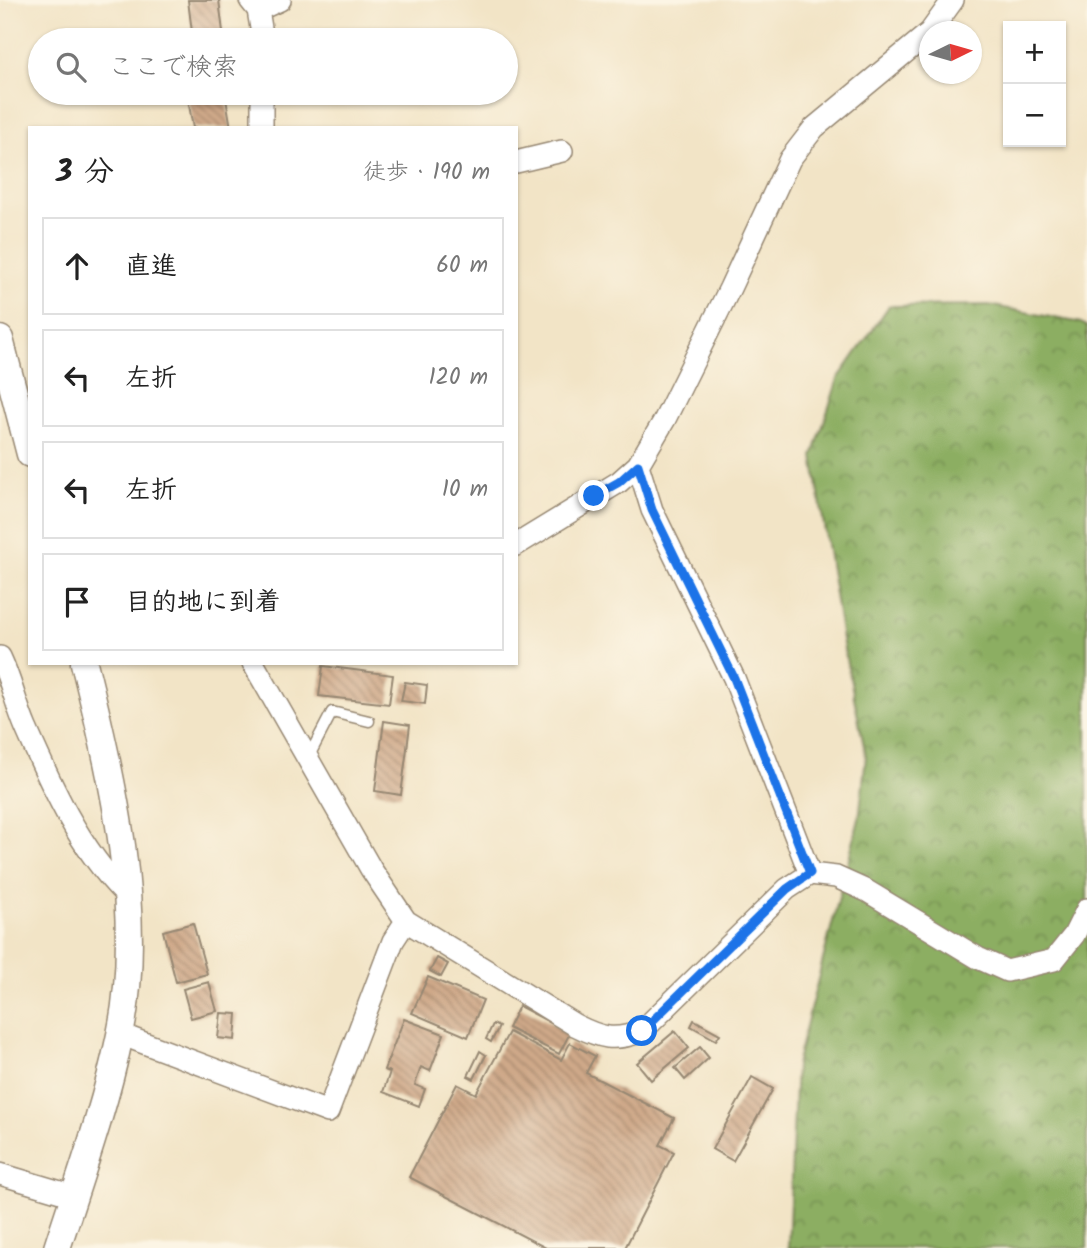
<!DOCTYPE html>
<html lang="ja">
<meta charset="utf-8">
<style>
:root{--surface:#fff;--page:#f6f6f6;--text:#222;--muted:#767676;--line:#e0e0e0}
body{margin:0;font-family:Kalam,"Klee One",sans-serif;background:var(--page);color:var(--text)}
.controls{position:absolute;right:21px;top:21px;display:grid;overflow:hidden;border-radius:0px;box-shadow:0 2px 5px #0004}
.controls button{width:63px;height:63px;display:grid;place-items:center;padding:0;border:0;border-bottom:2px solid var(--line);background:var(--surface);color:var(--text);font:35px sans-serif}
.compass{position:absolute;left:919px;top:21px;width:63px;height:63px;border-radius:50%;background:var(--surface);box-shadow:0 2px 5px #0004;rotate:85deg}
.stop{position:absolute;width:21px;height:21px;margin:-16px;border:5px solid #1a73e8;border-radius:50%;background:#fff}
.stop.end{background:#1a73e8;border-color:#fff;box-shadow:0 2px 7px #0008}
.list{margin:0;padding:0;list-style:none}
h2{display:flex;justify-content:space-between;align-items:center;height:91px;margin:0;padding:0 28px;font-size:30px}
h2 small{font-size:23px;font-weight:400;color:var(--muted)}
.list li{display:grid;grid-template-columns:46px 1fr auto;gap:21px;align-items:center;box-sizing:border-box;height:98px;margin:0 14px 14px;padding:0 14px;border:2px solid var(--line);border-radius:0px}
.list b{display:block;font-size:26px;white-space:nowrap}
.list em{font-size:23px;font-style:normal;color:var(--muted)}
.icon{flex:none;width:38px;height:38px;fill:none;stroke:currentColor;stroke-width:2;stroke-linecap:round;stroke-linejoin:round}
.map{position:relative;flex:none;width:1087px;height:1248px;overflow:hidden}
.search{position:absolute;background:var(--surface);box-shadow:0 2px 5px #0004;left:28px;top:28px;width:490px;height:77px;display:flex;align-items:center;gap:18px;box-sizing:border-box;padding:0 24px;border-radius:38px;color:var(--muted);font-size:26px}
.panel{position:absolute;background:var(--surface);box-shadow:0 2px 5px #0004;left:28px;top:126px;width:490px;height:539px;border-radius:0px}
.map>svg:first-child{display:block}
.forest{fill:url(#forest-crowns);stroke:#646c40;stroke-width:2}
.building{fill:url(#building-back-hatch)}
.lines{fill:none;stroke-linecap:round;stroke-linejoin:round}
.service-casing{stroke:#968772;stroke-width:13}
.minor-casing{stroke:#968772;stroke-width:24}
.tertiary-casing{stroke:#968772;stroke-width:29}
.service{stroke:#fff;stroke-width:10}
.minor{stroke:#fff;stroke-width:21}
.tertiary{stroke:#fff;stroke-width:26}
.route{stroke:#1a73e8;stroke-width:9}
</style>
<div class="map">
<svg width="1087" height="1248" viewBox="0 0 1087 1248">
<defs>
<pattern id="forest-crowns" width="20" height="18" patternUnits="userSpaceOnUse" patternTransform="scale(1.75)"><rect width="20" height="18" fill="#8cae62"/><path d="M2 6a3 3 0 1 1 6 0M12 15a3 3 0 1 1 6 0" fill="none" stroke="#748e50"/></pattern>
<pattern id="building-back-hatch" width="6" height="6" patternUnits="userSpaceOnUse" patternTransform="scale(1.75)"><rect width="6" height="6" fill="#cfa989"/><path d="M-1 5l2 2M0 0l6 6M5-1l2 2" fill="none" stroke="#a98a6f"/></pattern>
</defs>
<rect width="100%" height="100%" fill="#fcf5e5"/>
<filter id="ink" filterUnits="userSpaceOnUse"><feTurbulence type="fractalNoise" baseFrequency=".0143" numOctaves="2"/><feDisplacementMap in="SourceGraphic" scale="14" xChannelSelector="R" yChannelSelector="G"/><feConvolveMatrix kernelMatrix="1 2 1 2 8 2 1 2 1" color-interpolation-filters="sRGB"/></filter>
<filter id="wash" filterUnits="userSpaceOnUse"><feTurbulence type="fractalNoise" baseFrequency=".00686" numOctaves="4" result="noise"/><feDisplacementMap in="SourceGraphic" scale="28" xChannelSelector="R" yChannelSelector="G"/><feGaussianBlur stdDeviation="1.57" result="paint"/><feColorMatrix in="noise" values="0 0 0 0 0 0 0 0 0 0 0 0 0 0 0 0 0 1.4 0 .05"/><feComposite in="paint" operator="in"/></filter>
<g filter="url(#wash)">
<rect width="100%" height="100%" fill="#f2e4c6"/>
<path class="forest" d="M989,305L1081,323L1087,327V1248H788L796,1065L859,819L866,756L842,639L813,456L838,379L889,306Z"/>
<g id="blocks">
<path class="building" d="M188,0H219L224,40H193Z
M187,93H225L231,128H193Z
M239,93H250V99H239Z
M323,666L393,675L389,704L319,696Z
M405,682L427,685L425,704L401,701Z
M384,721L410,725L401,795L375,791Z
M193,923L207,974L176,982L163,931Z
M437,958L448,964L441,977L430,971Z
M428,977L483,1000L468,1037L412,1013Z
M209,982L217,1011L191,1018L183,989Z
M519,1006L570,1033L559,1054L508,1028Z
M221,1013L237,1014L235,1040L218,1038Z
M404,1019L444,1034L430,1071L421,1067L415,1085L425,1089L419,1106L383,1092L390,1072L384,1070Z
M694,1020L720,1034L716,1040L691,1026Z
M493,1024L499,1027L491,1042L486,1039Z
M675,1031L689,1048L651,1080L637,1063Z
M509,1032L561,1060L570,1043L595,1056L586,1073L674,1118L660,1145L674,1152L625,1248H546L409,1177L457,1084L476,1094Z
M700,1047L709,1058L685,1080L675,1068Z
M480,1051L486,1055L474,1079L468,1076Z
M752,1077L773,1089L733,1161L712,1149Z"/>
</g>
</g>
<g filter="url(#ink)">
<use href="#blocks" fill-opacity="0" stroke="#968772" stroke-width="2"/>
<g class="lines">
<g class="service-casing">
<path id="service" d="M308,758L332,712L369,721"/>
</g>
<g class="minor-casing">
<path id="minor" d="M250,0L258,10L263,40
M258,10L280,0
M930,32L953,0
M262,128V93
M516,162L562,151
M638,465L652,510L734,678L810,874
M516,545L619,482L638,465L665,419L730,288L790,159L814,128L930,32
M0,657C11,680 16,705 26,728C52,787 79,848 125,894
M406,921L575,1025C601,1038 614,1042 642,1031L787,889L810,874L836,877L867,891L978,958L1007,971L1054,960L1074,935L1087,909
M120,1034L328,1112L393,941L406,921L371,869L253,663
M0,1174L74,1196"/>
</g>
<g class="tertiary-casing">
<path id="tertiary" d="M0,339L30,454
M57,1248C79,1180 106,1104 120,1035C145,916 113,778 84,663"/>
</g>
<use href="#service" class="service"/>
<use href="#minor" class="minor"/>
<use href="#tertiary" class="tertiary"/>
</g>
</g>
<g class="lines" filter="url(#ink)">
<path class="route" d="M594,496L619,482L638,465L652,510L734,678L810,873L787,889L642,1031"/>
</g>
</svg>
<div class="controls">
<button>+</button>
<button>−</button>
</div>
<svg class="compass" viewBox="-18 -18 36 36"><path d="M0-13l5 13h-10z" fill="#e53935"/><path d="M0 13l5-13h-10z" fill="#767676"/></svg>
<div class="stop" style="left:642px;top:1031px"></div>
<div class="stop end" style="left:594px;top:496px"></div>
<div class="search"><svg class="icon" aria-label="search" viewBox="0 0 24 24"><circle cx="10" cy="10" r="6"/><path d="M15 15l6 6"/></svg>ここで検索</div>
<section class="panel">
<h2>3 分<small>徒歩 · 190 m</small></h2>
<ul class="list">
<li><svg class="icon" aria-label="ahead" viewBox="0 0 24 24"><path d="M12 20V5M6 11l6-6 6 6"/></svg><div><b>直進</b></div><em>60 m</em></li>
<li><svg class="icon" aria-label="left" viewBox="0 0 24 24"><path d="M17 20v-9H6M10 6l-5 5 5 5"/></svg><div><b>左折</b></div><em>120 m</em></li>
<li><svg class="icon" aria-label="left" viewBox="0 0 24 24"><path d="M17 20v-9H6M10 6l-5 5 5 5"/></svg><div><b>左折</b></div><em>10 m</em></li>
<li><svg class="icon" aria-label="arrive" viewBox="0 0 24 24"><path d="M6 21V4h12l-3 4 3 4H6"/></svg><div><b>目的地に到着</b></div></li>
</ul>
</section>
</div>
